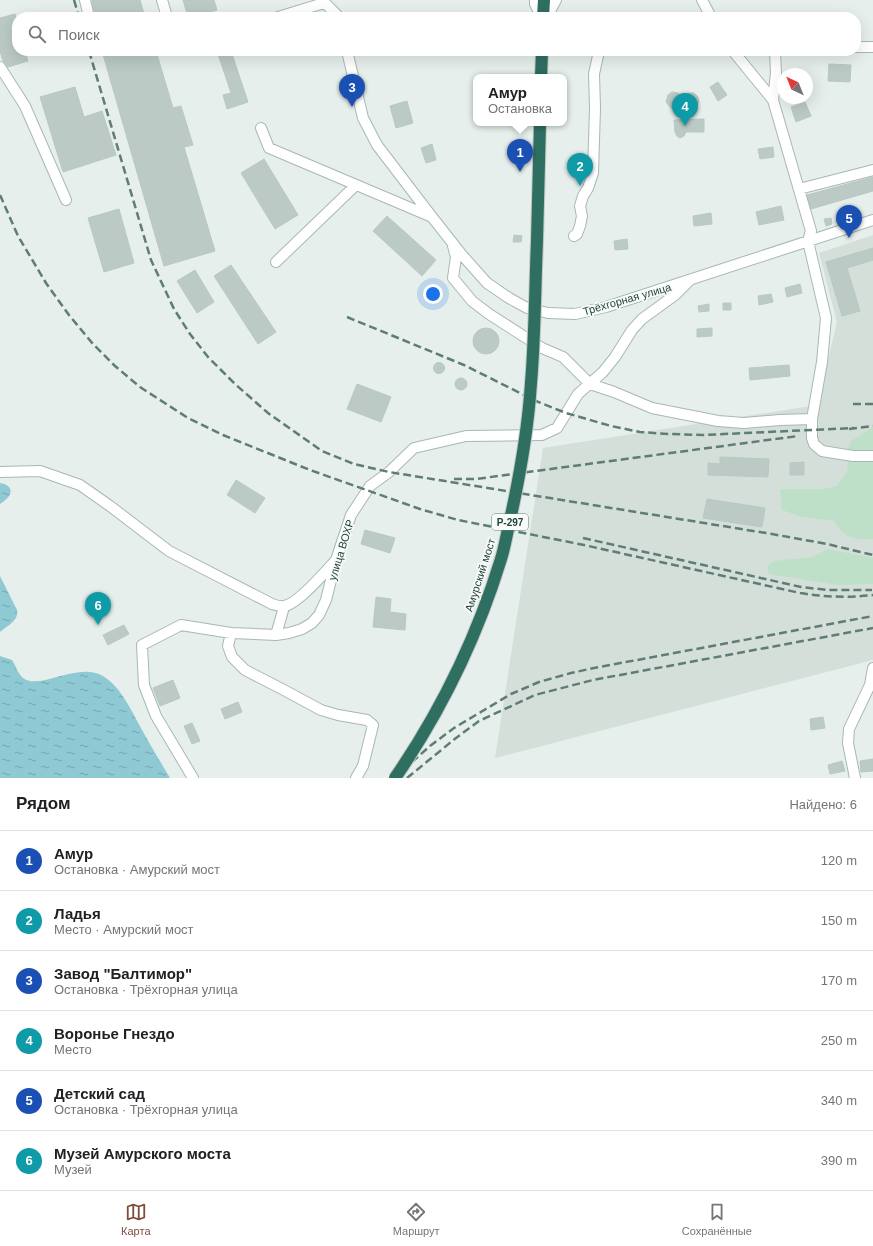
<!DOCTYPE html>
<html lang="ru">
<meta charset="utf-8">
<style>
:root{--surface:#fff;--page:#f2f2f2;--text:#202124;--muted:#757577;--line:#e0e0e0;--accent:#7f4e3f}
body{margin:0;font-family:Arial,sans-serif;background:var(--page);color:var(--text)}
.compass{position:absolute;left:777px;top:68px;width:36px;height:36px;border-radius:50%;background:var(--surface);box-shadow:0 4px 16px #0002;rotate:317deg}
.you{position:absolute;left:433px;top:294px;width:14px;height:14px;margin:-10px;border:3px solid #fff;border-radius:50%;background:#1a73e8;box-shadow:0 0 0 6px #1a73e833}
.badge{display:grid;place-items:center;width:26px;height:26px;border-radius:50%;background:var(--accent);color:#fff;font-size:13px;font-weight:700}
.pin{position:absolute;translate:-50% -33px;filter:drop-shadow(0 1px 2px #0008)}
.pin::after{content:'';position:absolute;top:21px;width:14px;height:12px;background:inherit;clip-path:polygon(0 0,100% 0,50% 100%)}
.popup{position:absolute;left:473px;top:74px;width:94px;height:52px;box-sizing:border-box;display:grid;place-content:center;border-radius:8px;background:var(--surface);filter:drop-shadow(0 1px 3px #0005);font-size:13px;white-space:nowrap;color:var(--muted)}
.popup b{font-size:15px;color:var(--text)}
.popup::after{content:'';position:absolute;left:50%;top:100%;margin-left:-8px;border:8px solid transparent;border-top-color:var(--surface)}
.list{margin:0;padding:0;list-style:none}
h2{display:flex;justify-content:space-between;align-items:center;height:52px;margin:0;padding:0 16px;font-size:17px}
h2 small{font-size:13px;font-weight:400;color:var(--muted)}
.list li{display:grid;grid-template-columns:26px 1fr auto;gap:12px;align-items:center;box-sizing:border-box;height:60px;padding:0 16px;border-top:1px solid var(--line)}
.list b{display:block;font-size:15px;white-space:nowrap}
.list p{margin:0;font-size:13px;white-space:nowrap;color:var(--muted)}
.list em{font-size:13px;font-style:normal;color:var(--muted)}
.icon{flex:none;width:22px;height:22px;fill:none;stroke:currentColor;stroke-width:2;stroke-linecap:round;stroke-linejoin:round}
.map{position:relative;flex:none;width:873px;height:778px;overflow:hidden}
.search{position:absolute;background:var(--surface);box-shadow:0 4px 16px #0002;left:12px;right:12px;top:12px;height:44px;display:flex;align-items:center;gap:10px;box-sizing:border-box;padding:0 14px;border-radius:16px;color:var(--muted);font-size:15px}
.sheet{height:412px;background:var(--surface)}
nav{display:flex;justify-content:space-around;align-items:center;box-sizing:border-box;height:56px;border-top:1px solid var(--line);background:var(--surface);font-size:11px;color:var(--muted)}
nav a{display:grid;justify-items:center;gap:2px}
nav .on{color:var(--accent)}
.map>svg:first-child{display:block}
.built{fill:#d4dfda}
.green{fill:#bfe0c8}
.water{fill:url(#water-ripples)}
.building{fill:#bbcac4;stroke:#b8c9c2}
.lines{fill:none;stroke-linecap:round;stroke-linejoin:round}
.minor-casing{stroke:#a8b8b2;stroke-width:12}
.highway-casing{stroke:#c2cac8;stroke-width:14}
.minor{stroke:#fff;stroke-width:10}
.highway{stroke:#2f6f62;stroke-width:12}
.rail{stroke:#5f7d75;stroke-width:2.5;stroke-dasharray:8 4;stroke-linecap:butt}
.highway-bridge-casing{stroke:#c2cac8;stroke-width:14;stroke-linecap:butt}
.highway-bridge{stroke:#2f6f62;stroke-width:12}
.labels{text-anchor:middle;stroke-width:3.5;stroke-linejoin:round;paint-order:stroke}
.shield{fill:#f7fbf9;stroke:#637a73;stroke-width:1}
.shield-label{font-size:10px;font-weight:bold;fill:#24423a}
.street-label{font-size:11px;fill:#24423a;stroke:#f7fbf9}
</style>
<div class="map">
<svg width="873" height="778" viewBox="0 0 873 778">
<defs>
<pattern id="water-ripples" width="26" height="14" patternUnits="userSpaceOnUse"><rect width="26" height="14" fill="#8ec9d4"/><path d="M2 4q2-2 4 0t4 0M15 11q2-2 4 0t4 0" fill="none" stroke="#74a5ad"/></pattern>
</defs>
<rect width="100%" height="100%" fill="#e6efeb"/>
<path class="built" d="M873,235V660L495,758L543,448L817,405L837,322L819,253Z"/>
<path class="green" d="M873,427V539C853,540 844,538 834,521L802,517L782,510L780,489H823L836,486L847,472L848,462L846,454L851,441Z
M828,549L873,558V584L837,585L769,574L767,567L774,561L812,557Z"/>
<path class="water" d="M0,483C17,486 11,498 0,504Z
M0,576L17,610C19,621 8,625 0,632Z
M0,656L12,660C16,666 18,674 23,678C39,691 78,661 103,676C121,687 131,710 141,728C150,745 160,761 170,778H0Z"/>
<path class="building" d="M92,0H140L145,17H95Z
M183,0H214L217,10L194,17H188Z
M15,14L17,22V51H25L28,61L8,67L3,61L0,51V18Z
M102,51H156L173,108L181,106L193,145L184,147L215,251L164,266Z
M217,51H231L248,102L227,109L223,95L231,93Z
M829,64L851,65L850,82L828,81Z
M718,82L727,95L718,101L710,87Z
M75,87L84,117L102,111L116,155L63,172L40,97Z
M672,92L678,93L682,97L689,93H694L698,97L699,102L695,107L677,112L679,108H671L666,102L668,95Z
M407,101L413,123L396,128L390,106Z
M805,102L811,116L796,122L791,107Z
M704,119V132H686L684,136L680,138L677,136L675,132L674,120Z
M432,144L436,160L426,163L421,148Z
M773,147L774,157L760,159L758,149Z
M264,159L298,215L275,229L241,173Z
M873,177V191L811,209L807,195Z
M781,206L784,220L759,225L756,212Z
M119,209L134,263L104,272L88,218Z
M711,213L712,224L694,226L693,216Z
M387,216L436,260L422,276L373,231Z
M831,218L832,224L826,226L824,219Z
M514,235L522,236L521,242H513Z
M627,239L628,249L615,250L614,241Z
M873,248V260L847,268L860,311L842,316L826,262Z
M231,265L276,332L258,344L214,276Z
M195,270L214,302L197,313L177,281Z
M800,284L802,293L787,297L785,288Z
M771,294L773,302L759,305L758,296Z
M723,303H731V310H723Z
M709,304V311L699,312L698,306Z
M473 341a13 13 0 1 1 26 0a13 13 0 1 1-26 0Z
M712,328V336L697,337V329Z
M433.5 368a5.5 5.5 0 1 1 11 0a5.5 5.5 0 1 1-11 0Z
M789,365L790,376L750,380L749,368Z
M455 384a6 6 0 1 1 12 0a6 6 0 1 1-12 0Z
M357,384L391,397L381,422L347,409Z
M720,457L769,459L768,477L708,475V463L720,464Z
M804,462V475H790V463Z
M236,480L265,498L255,513L227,495Z
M707,499L765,508L762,527L703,518Z
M365,530L395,538L390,553L361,544Z
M376,597L391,599L390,612L406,614L405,630L373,627Z
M124,625L129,634L108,645L103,635Z
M173,680L180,698L160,706L153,688Z
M238,702L242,712L225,719L221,709Z
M823,717L825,728L811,730L810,719Z
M192,723L200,741L192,744L184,726Z
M873,759V771L861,772L860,761Z
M842,761L845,771L830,774L828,765Z"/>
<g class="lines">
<g class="minor-casing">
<path id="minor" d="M85,0L89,17
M162,0L167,17
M322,0L339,17
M535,0V4L541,17
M702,0L711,17
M278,17L324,3
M547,17L556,0
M856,47H873
M347,51L363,118L377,145L432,217L462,255L487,283L509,298L527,308L548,313L575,314L606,307L873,220
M733,51L773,100L811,231L808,241L826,318L822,362L812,419V438L814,444L822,451L853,456H873
M0,67L25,106L66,200
M773,100L776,73L775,51
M261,128L269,148L432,217
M799,189L873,170
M574,236L577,234L580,226L582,216L580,206L583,196L588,188L593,173L595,108L594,74L599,51
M453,246L456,257L453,278L472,301L489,314L542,348L563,357L590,384L614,392L652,408L718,421L744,423L780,420L812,419
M276,262L356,185
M0,472L40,471L80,485L110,506L169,551L272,604C275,605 280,607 284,606C298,604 325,572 335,561
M231,633L228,646L232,657L245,670L282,689L321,710L338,715L367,720L373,725L363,766L356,778
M276,635L284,607
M193,778L156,716L144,685L142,645L181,625L231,633L276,635L289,633L302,629L312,623L319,615L326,600L336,560L351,515L370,486L389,472L414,448L466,436L542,435L557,428L578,394L603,372L615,357L632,330L642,319L675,295L689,281
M855,778L848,743L849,729L870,685L873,668"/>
</g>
<g class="highway-casing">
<path id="highway" d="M543,17L544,0
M541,77L542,51
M537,241L540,123"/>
</g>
<use href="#minor" class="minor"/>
<use href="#highway" class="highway"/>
<path class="rail" d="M74,0L79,17
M89,51L151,260L174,309L190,334L208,357L235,384L268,413L322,451L354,464L389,472L772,534L827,544L873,555
M0,195L18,236L46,283L69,315L93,344L115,366L140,387L188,418L223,435L310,470L420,509L458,520L584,545L800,593C825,597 848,598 873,595
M347,317L464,365L536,401L566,413L611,426L640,432L668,434L703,435L854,428
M853,404H873
M849,429L873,426
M454,479H476L513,474L798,436
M583,538L801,587L828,590H872
M394,778L430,746L454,728L511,694L539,682L571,673L594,668L873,616
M407,778L456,738L479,721L535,695L593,680L873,628"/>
<g class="highway-bridge-casing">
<path id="highway-bridge" d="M395,778C441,711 477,637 501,559C505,546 507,533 510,520C520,475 528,429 531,383C535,336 535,288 537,241"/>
</g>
<use href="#highway-bridge" class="highway-bridge"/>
</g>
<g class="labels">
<rect class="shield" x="492" y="514" width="36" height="16" rx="3"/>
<g class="shield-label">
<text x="510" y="526">Р-297</text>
</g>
<g class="street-label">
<text transform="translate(627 299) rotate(-16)" y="4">Трёхгорная улица</text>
<text transform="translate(341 550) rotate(-73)" y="4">улица ВОХР</text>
<text transform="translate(480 575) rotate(-72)" y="4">Амурский мост</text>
</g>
</g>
</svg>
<svg class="compass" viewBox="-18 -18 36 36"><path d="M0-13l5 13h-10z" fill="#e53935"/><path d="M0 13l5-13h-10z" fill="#757577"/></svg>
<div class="you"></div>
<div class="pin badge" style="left:520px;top:172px;background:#1a4fb4">1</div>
<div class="popup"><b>Амур</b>Остановка</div>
<div class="pin badge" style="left:580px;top:186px;background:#0f9aa8">2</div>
<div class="pin badge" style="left:352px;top:107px;background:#1a4fb4">3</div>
<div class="pin badge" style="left:685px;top:126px;background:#0f9aa8">4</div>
<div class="pin badge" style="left:849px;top:238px;background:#1a4fb4">5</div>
<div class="pin badge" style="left:98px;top:625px;background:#0f9aa8">6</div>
<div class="search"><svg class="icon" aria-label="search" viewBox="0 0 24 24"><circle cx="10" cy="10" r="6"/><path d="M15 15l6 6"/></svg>Поиск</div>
</div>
<section class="sheet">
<h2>Рядом<small>Найдено: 6</small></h2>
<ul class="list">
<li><span class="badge" style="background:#1a4fb4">1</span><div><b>Амур</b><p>Остановка · Амурский мост</p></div><em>120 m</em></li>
<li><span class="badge" style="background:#0f9aa8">2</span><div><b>Ладья</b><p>Место · Амурский мост</p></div><em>150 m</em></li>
<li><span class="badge" style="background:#1a4fb4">3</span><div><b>Завод &quot;Балтимор&quot;</b><p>Остановка · Трёхгорная улица</p></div><em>170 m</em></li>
<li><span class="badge" style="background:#0f9aa8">4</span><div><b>Воронье Гнездо</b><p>Место</p></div><em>250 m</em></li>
<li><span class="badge" style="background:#1a4fb4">5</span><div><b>Детский сад</b><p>Остановка · Трёхгорная улица</p></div><em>340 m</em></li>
<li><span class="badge" style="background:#0f9aa8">6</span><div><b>Музей Амурского моста</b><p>Музей</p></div><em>390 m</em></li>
</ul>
</section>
<nav>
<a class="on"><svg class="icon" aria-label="map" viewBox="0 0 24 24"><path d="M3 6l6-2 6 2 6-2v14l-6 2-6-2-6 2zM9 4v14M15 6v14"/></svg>Карта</a>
<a><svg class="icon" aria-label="directions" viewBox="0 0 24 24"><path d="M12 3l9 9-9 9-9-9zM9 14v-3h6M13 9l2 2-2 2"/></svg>Маршрут</a>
<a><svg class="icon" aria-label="saved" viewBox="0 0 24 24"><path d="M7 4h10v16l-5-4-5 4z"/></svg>Сохранённые</a>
</nav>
